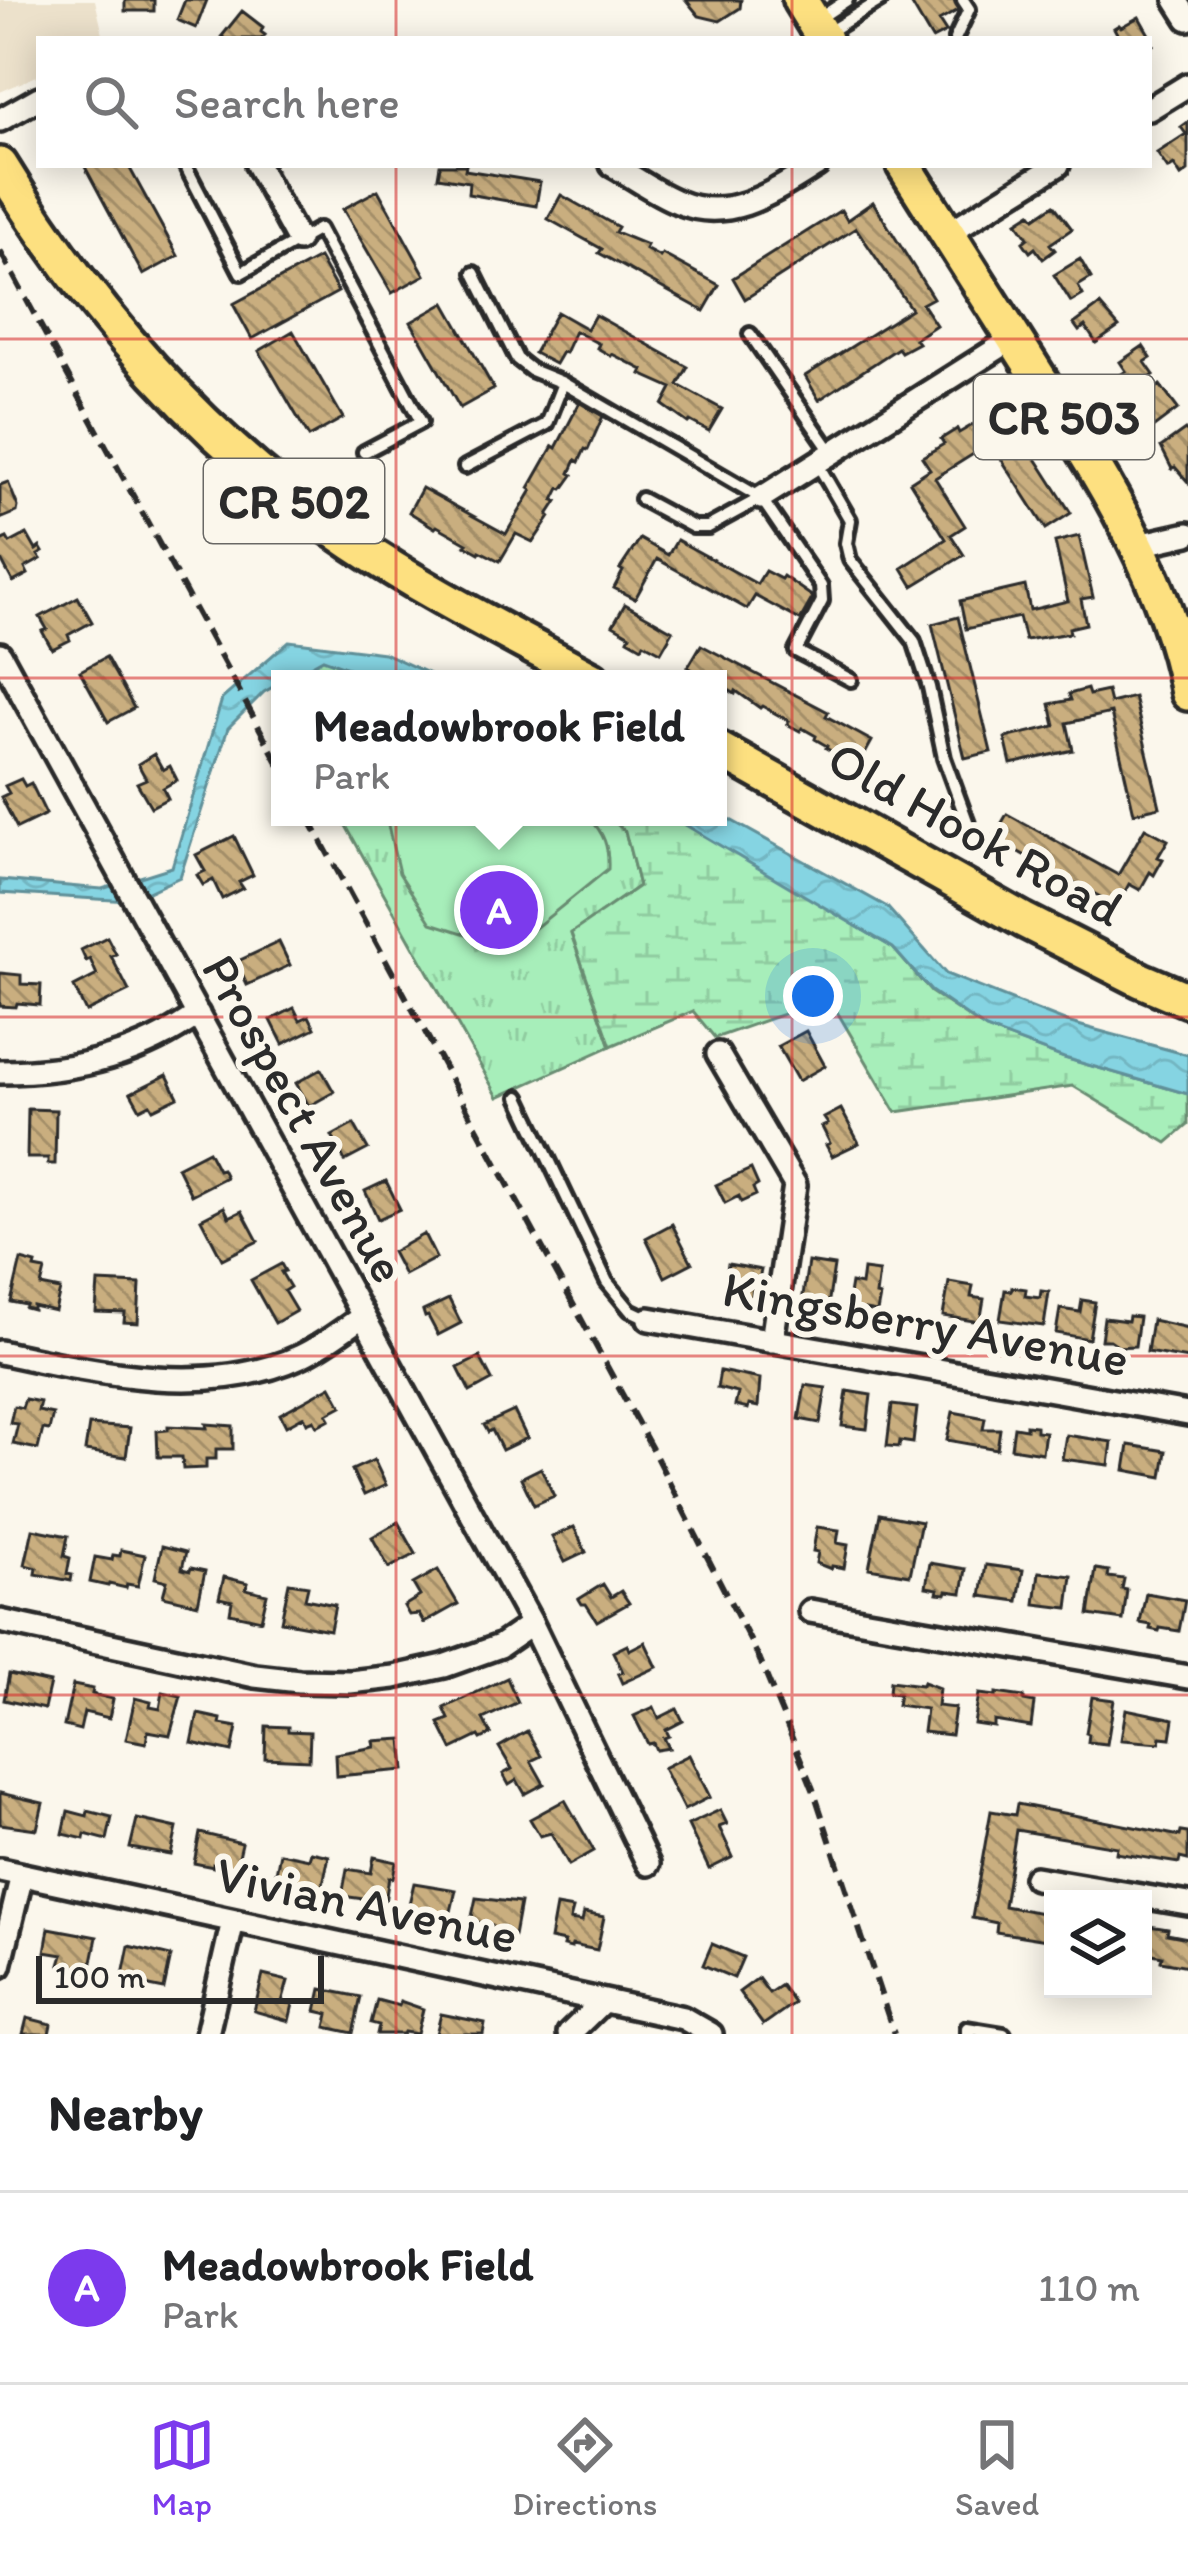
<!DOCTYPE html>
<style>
:root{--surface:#fff;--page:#f2f2f2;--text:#202124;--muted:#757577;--line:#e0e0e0;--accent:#7c3aed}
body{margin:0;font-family:Itim,sans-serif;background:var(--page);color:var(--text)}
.controls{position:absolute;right:36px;bottom:36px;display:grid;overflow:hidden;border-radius:0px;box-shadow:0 6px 30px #0003}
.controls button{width:108px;height:108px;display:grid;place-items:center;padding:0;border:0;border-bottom:3px solid var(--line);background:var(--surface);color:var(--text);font:60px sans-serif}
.scale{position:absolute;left:36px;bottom:30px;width:288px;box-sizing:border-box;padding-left:12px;border:6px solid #2b2b2b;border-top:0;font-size:33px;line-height:42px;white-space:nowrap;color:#2b2b2b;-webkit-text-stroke:9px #fbf7ec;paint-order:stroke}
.you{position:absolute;left:813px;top:996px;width:42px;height:42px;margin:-30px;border:9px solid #fff;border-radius:50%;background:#1a73e8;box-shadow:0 0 0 18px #1a73e833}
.badge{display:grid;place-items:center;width:78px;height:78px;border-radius:50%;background:var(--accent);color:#fff;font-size:39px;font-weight:700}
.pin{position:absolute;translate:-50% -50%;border:6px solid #fff;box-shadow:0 3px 12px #0006}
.popup{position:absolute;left:271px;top:670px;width:456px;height:156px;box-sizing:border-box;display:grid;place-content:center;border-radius:0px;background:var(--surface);filter:drop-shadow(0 3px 9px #0005);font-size:39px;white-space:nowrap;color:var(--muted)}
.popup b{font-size:45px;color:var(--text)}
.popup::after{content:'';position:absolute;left:50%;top:100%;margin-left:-24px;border:24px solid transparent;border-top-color:var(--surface)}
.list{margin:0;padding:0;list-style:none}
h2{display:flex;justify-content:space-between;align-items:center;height:156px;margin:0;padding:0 48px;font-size:51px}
h2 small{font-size:39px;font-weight:400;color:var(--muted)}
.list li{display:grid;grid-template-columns:78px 1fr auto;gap:36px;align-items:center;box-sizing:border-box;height:192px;padding:0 48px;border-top:3px solid var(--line)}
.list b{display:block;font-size:45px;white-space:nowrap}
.list p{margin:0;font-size:39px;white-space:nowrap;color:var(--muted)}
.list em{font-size:39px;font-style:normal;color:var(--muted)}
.icon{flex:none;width:66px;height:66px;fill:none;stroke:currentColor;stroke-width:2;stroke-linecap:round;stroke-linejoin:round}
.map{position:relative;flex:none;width:1188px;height:2034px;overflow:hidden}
.search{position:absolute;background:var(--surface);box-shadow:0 6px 30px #0003;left:36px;right:36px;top:36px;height:132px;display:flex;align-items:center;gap:30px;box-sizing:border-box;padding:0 42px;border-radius:0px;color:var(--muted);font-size:45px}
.sheet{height:348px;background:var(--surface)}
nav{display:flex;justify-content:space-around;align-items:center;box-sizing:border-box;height:168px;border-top:3px solid var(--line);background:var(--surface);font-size:33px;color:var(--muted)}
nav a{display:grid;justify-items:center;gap:6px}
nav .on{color:var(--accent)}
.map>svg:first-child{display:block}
.built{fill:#ece1cb}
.grass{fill:url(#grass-tufts);stroke:#698c72;stroke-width:3}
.wetland{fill:url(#wetland-marsh);stroke:#698c72;stroke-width:3}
.pitch{fill:#a7eeba;stroke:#698c72;stroke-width:3}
.water{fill:url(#water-waves);stroke:#619099;stroke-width:3}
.building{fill:url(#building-back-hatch);stroke:#2b2b2b;stroke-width:3}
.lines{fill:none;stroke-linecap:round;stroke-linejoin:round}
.service-casing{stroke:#2b2b2b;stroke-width:20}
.minor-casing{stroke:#2b2b2b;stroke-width:30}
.primary-casing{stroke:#2b2b2b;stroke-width:42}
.service{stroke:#fbf7ec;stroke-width:10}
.minor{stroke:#fbf7ec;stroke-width:21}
.primary{stroke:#fde080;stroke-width:33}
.rail{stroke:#2b2b2b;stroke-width:6;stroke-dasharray:18 9;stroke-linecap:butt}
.grid{fill:none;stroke:#d62828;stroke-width:3;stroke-opacity:0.55}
.labels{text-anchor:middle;stroke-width:12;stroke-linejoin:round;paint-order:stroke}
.shield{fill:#fbf7ec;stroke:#696865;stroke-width:3}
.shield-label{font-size:48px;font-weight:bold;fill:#2b2b2b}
.street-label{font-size:51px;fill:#2b2b2b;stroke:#fbf7ec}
</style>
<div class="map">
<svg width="1188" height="2034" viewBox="0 0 1188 2034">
<defs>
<pattern id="grass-tufts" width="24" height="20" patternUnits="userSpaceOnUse" patternTransform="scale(3)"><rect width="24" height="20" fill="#a7eeba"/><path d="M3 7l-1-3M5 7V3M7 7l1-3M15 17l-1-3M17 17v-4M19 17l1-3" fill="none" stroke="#90cca0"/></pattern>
<pattern id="wetland-marsh" width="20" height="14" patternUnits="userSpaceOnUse" patternTransform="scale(3)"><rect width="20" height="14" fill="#a7eeba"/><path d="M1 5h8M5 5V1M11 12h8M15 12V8" fill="none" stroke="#90cca0"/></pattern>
<pattern id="water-waves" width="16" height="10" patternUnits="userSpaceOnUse" patternTransform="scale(3)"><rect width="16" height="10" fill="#85d4e2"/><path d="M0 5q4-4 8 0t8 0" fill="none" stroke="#73b6c2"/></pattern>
<pattern id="building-back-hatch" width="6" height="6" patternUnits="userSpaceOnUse" patternTransform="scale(3)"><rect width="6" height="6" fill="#c9ae7f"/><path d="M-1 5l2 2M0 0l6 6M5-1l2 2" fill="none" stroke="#a38e68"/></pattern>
</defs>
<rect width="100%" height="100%" fill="#fbf7ec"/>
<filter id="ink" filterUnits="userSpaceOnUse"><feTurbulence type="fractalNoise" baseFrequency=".00833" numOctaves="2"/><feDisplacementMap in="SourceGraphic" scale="24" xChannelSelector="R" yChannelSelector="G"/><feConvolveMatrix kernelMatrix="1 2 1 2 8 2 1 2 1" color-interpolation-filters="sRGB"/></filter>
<g filter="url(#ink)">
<path class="built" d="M0,0H95L104,39H39V75L0,92Z"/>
<path class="grass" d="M341,817H609L625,831L639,886L571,934L611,1046L498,1097Z"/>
<path class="wetland" d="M323,658L378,679H287Z
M609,817H672L734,852L893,948L931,992L986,1029L1065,1058L1188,1094V1125L1167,1143L1073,1086L896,1112L829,998L715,1038L693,1011L611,1046L571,933L639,886L625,831Z"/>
<path class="pitch" d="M386,817H589C604,834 609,846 608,869L534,929L488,941L431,923L399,873Z"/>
<path class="water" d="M289,641L384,653L440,679H378L323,659L287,679H280V683L264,692L228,728L180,877L129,901L0,893V880L102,889L172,867L222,699Z
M718,813L887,907L946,974L1067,1022L1188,1055V1094L1064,1058L986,1029L931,991L893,948L672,817H718Z"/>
<path class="building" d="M125,0H154V11H125Z
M185,0H207L196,28L177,20Z
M686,0H741L740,8L720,21L699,16Z
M909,0H955L960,9L939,21L946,32L932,39Z
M242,11L263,27L261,32L265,35L261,39H225L222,36Z
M1139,17L1151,38L1149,40L1153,45L1149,48V39H1120L1114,28L1119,25L1121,27Z
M1188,122V171L1181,176L1174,165L1168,169L1157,153L1186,134L1181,127Z
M84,165H128L178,256L143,275Z
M440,165H466L465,170L540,182L536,206L468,194L469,182L438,177Z
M378,190L425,275L392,293L343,209Z
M561,195L618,227L615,232L647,245L645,249L660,257L662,254L719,285L704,311L599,253L602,249L548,219Z
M873,202L933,298L922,304L936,325L915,339L918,343L901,352L898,348L819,400L805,376L911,309L856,228L745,299L733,278L841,210L847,220Z
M1054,205L1072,229L1050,244L1055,250L1043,259L1035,248L1030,252L1023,242L1028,238L1017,222L1031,213L1035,218Z
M319,258L338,292L252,339L233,304Z
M1080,259L1091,278L1078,286L1083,295L1071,302L1054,275Z
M445,303L494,389L460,408L411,322Z
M1100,305L1119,327L1096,343L1085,326L1079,331L1074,324Z
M557,312L587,329L595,315L688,367L678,385L722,409L709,431L690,421L688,423L663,405L672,388L641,374L643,370L612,354L611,356L597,348L599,344L575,331L565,353L562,352L555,364L534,353Z
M293,331L343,418L309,437L259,351Z
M1143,346L1151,358L1145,362L1154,375L1137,387L1132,380L1127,384L1120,375L1126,371L1120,362Z
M1160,385L1178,409L1154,427L1136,403Z
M580,402L603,416L588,450L585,449L579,462L576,460L570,473L573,475L563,489L560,488L554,500L557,501L548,515L550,517L533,542L516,534L500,561L480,551L479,553L465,545L467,543L437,526L435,528L409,512L422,488L506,534L532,490L529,488L553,446L556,448Z
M1008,415L1071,513L1046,529L991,443L935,478L965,526L951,535L964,555L913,586L902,568L946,539L910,482L930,469L922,457L944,444L941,439L957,429L959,433L981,420L986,429Z
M1185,430L1188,433V482L1175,467L1172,469L1161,447Z
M8,482L18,507L17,512L0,519V485Z
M27,534L36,550L40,547L43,552L38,555L41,559L25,568L28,574L13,582L0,558V541L7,538L10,543Z
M1079,536L1093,597L1081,599L1086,624L1069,628L1070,633L1025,640L1019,617L966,629L960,601L1025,586L1030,610L1068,601L1055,542Z
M640,539L668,555L677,540L757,584L765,571L781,579L783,576L813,597L800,620L755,596L747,609L657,559L635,599L614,588L623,571L620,569Z
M78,597L92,622L68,635L70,640L52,649L42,631L47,629L40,617Z
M625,604L673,631L661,652L644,643L642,647L628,639L630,635L613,625Z
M958,617L991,752L965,758L932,624Z
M701,645L828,712L826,716L872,741L860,763L841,752L839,756L826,748L827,746L815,739L816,736L802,728L800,731L787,724L789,721L762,706L760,708L736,691L735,694L721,685L718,687V679H707L688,667Z
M106,657L134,708L108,722L80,671Z
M1087,689L1089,695L1107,691L1110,703L1134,697L1160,807L1134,813L1111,713L1067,723L1073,750L1011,764L1005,738L1055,726L1050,704L1071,700L1069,694Z
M154,754L163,770L170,766L177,780L163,788L168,798L151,807L137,783L146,779L138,764Z
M21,779L25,786L31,783L46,814L17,828L1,797L9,793L5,786Z
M1007,814L1118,875L1145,828L1168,840L1158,857L1163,859L1154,875L1150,872L1140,890L1129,884L1117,906L993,838Z
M234,836L253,875L239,882L243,888L222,899L213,880L203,885L197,875L205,871L196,855Z
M107,937L116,954L111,956L129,991L86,1012L74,987L97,975L90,959L86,961L81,950Z
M279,942L290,965L247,985L236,962Z
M0,973L21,975V984L41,985L40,1005L17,1003L16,1007L0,1006Z
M294,1008L300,1020L309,1016L315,1028L283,1044L271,1020Z
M806,1031L825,1066L798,1081L778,1046Z
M321,1069L334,1092L309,1106L296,1083Z
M167,1075L178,1097L153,1109L150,1104L140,1109L131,1093Z
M28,1109L56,1110L55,1164H48V1158H27Z
M841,1109L859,1143L832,1156L826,1145L830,1143L822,1127L828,1124L824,1118Z
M354,1124L368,1149L345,1161L332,1136Z
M208,1151L218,1170L222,1169L226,1177L191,1195L177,1167Z
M751,1169L758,1185L753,1188L756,1195L741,1202L739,1196L725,1203L716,1185Z
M386,1181L400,1209L378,1219L365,1191Z
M224,1207L229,1217L242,1211L258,1241L222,1259L201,1219Z
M672,1224L692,1263L665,1277L646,1238Z
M424,1234L436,1258L404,1275L392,1252Z
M21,1260L36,1264L35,1268L45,1270L41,1286L60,1290L55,1311L33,1306V1310L25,1308L26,1305L11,1302Z
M808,1262L834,1266L828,1306L802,1302Z
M281,1264L285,1271L281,1272L290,1287L284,1291L296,1311L275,1323L251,1280Z
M728,1264L761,1270L758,1285L754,1284L751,1300L723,1295Z
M863,1270L879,1272L876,1295L880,1296L877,1312L847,1307L851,1283L861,1285Z
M98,1282L140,1284L138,1323L124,1322L125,1313L96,1312Z
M949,1282L973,1286L971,1297L984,1299L980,1322L943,1316Z
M1012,1287L1026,1289L1025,1296L1040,1298L1041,1291L1049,1292L1044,1326L1000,1320L1005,1290L1011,1291Z
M449,1299L461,1323L438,1335L428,1316L425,1317L423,1311Z
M1082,1300L1095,1302L1089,1339L1056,1333L1060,1309L1080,1312Z
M1129,1316L1139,1317L1135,1346L1116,1347V1344L1110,1340H1101L1104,1318L1128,1321Z
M1152,1320L1188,1328V1359L1147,1352Z
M480,1357L492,1380L470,1392L458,1368Z
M720,1371L760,1379L758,1407L749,1405L748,1409L735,1406L738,1393L717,1388Z
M805,1385L826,1388L820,1423L799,1419Z
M331,1386L342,1406L327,1414L330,1419L317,1426L314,1420L307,1423L304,1416L286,1426L280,1414Z
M847,1391L871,1395L867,1429L842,1426Z
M25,1399L40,1402L38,1411L53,1414L49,1430L43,1429L38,1449L13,1444L18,1424L10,1423L14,1406L22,1408Z
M892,1405L917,1408L913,1443L900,1441L899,1447L887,1446Z
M514,1411L527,1438L502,1450L492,1430L488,1432L484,1425Z
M953,1412L985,1418L983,1429H1000L997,1449L947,1440Z
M206,1424L233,1426V1449H216V1459H206V1468L183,1469L182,1457H158L157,1431L168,1430V1426L207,1428Z
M89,1425L130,1428L126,1457L85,1451Z
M1026,1425L1036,1426V1431L1045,1432L1042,1453L1011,1448L1014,1427L1026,1429Z
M1066,1435L1112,1442L1109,1465L1062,1459Z
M1129,1445L1166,1451L1162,1477L1125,1470Z
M374,1460L386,1485L364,1495L352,1470Z
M541,1468L554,1496L534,1505L521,1478Z
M880,1514L921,1522L910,1575L869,1568Z
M398,1522L416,1554L389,1568L372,1537Z
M574,1527L586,1552L565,1562L552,1537Z
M817,1527L839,1530L837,1543L848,1545L844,1568L832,1566L831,1569L816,1563L818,1552L813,1551Z
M33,1529L68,1536L64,1556L70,1558L67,1574L72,1575L71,1581L36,1574L37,1568L25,1565Z
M162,1546L186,1552L182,1569L190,1571L191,1568L205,1571L198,1604L163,1596L167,1581L155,1578Z
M121,1550L145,1555L138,1586L127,1584L126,1588L109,1584L108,1586L90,1582L95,1557L112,1560L113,1555L120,1556Z
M930,1563L966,1569L962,1593L947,1591L946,1594L937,1593L938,1589L926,1587Z
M986,1565L1023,1570L1018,1601L981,1596Z
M1096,1569L1109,1571L1108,1577L1124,1579L1122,1589L1127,1590L1123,1620L1089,1615Z
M438,1570L458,1604L424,1623L419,1614L409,1615L404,1606L420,1596L413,1584Z
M1039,1572L1072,1576L1068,1608L1035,1604Z
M224,1577L248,1583L246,1589L267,1594L261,1620L230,1613L232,1601L219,1598Z
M289,1583L308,1586L305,1599L335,1605L330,1630L281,1621Z
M603,1584L611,1597L621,1591L629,1603L597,1621L586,1604H582L579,1599Z
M1146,1593L1185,1600L1179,1631L1160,1628L1159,1631L1150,1629L1151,1625L1140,1623Z
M645,1642L657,1667L622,1683L618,1674L623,1672L613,1652L627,1645L629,1650Z
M9,1674L50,1683L44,1709L4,1700Z
M507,1678L518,1702L483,1719L491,1734L481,1739L479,1736L452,1749L439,1723L449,1719L444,1708Z
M890,1681L922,1685L923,1682L939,1688L937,1706L955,1708L951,1735L923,1732L926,1709L897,1705L899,1694L889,1693Z
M73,1685L93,1689L92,1694L113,1699L109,1718L84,1712L80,1730L64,1726Z
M163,1692L181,1696L170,1735L148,1731L146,1743L126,1739L135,1698L151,1702L150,1707L160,1709Z
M996,1693L1024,1697V1701L1034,1703L1031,1727L994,1721V1727L974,1724L979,1694L996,1696Z
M1092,1697L1114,1700L1107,1744L1088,1742L1089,1734L1086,1733Z
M654,1707L659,1718L677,1709L683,1721L666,1730L669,1736L664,1738L669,1748L656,1750L653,1743L648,1744L634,1716Z
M1126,1709L1174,1719L1171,1738L1161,1737L1160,1743L1121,1740Z
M198,1714L221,1719L220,1724L237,1727L232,1752L192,1743Z
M266,1726L288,1727V1731L310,1732L309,1760L265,1758Z
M527,1731L541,1756L531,1761L544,1784L525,1794L517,1780L509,1785L503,1774L512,1769L499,1747Z
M402,1739L405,1770L336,1776L335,1754L375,1747L374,1741Z
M689,1755L710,1797L684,1810L663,1768Z
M0,1793L43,1803L37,1829L0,1824Z
M565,1800L594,1851L569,1865L551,1833L540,1836L530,1819Z
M1017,1804L1180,1836L1181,1832L1188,1833V1860L1180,1858L1179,1863L1116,1853L1117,1847L1016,1830L1004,1906L1053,1915V1941L996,1932L997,1923L972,1918L991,1811L1015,1815Z
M720,1810L727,1824L719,1827L733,1857L709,1869L688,1825Z
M68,1811L87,1816L88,1811L112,1817L107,1840L85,1834L84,1839L63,1834Z
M137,1819L177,1828L171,1855L130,1848Z
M200,1833L242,1843L236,1869L213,1864V1867L194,1863Z
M311,1852L329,1856L322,1888L275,1878L280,1853L309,1859Z
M374,1857L396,1862L393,1878L389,1877L385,1902L342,1896L347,1869L371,1873Z
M414,1883L456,1890L450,1916L408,1908Z
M476,1898L520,1903L514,1936L491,1931L492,1925L471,1921Z
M556,1906L573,1909L570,1920L582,1922L584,1913L604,1917L597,1950L572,1945L571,1948L563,1946L564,1942L550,1939Z
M1143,1925L1168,1929L1167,1934L1188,1938V1966L1161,1961L1162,1956L1143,1952Z
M49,1928L97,1937L90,1971L60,1965L63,1955L45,1952Z
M712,1944L743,1957L734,1978L703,1965Z
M129,1946L171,1956L164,1989L135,1983L136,1978L123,1975Z
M263,1975L288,1981L282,2002L293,2004L289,2021L254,2011Z
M758,1978L769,1993L781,1985L794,2003L763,2025L739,1992Z
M321,1989L361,1997L353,2033L326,2027L329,2014L316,2011Z
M377,2000L399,2006L400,2001L423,2009L417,2034L404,2032L403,2034H377L379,2025L371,2023Z
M441,2014L485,2023L483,2034H436Z
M27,2018L51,2024L49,2034H23Z"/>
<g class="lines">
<g class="service-casing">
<path id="service" d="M820,18L847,0
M825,34L881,0
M955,39L969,9L963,0
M185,165L241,273L319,229L421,422L364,452
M474,273L517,359L531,370L563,383L761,498L821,586L822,601L796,651L851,680
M750,334L832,453
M817,463L850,520L846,543L850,560L914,641L929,687L944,758L971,832
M465,467L547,424L563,383
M641,499L693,527H708L761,498
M519,1097L607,1282L630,1310L649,1319
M967,2034V2028L1004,2034"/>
</g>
<g class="minor-casing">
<path id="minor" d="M1176,0L1188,19
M1149,109L1188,85
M0,120L39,98
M257,165L298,240
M612,165C634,177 655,193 678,202C730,224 775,191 817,165
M948,233L1058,165
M761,498L1014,338
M1139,545L1188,534
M0,654L532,1624L648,1864
M718,1054L795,1185L772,1341
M0,1072C71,1072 140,1057 198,1014
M649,1319L1188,1414
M0,1352C93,1372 210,1399 301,1356C323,1346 343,1330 363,1316
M810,1611L1188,1677
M0,1621L255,1676L299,1681L350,1682L394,1677L444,1666L500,1646L532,1624
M0,1870L683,2018L711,2034
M1035,1878L1188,1904
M0,1966L22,1875
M207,2034L233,1921
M569,2034L603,2001"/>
</g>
<g class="primary-casing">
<path id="primary" d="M800,0L824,39
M0,165C92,315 206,445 353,543C429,594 512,635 592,679
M904,165C950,237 996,309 1041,381C1103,480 1166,577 1188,693
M718,749L1023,920L1141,980L1188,1000"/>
</g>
<use href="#service" class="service"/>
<use href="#minor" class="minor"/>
<use href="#primary" class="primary"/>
<path class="rail" d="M0,251L280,766
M308,817L652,1449L759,1658L813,1789L894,2034"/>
</g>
</g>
<path class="grid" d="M396,0V39M792,0V39M396,165V2034M792,165V2034M0,339H1188M0,678H1188M0,1017H1188M0,1356H1188M0,1695H1188"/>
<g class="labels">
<g class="shield">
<rect x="974" y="375" width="180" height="84" rx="9"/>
<rect x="204" y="459" width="180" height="84" rx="9"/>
</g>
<g class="shield-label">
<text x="1064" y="434">CR 503</text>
<text x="294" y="518">CR 502</text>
</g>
<g class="street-label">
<text transform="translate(976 833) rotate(29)" y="18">Old Hook Road</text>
<text transform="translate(305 1118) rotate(61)" y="18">Prospect Avenue</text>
<text transform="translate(926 1323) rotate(10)" y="18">Kingsberry Avenue</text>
<text transform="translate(367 1904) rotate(12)" y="18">Vivian Avenue</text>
</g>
</g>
</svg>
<div class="controls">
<button><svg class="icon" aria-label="layers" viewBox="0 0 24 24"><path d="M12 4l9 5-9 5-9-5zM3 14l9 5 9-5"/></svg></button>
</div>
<div class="scale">100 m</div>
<div class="you"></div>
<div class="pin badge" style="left:499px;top:910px">A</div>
<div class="popup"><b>Meadowbrook Field</b>Park</div>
<div class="search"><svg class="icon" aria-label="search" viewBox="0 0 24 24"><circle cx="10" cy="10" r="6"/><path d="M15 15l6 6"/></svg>Search here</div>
</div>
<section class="sheet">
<h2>Nearby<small></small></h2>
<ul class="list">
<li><span class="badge">A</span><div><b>Meadowbrook Field</b><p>Park</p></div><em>110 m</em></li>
</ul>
</section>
<nav>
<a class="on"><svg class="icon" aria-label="map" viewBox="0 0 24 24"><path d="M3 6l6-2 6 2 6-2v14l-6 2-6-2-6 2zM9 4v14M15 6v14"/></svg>Map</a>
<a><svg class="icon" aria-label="directions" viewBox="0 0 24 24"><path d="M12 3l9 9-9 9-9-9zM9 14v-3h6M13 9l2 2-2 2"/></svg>Directions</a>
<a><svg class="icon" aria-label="saved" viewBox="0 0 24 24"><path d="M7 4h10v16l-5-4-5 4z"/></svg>Saved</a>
</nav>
